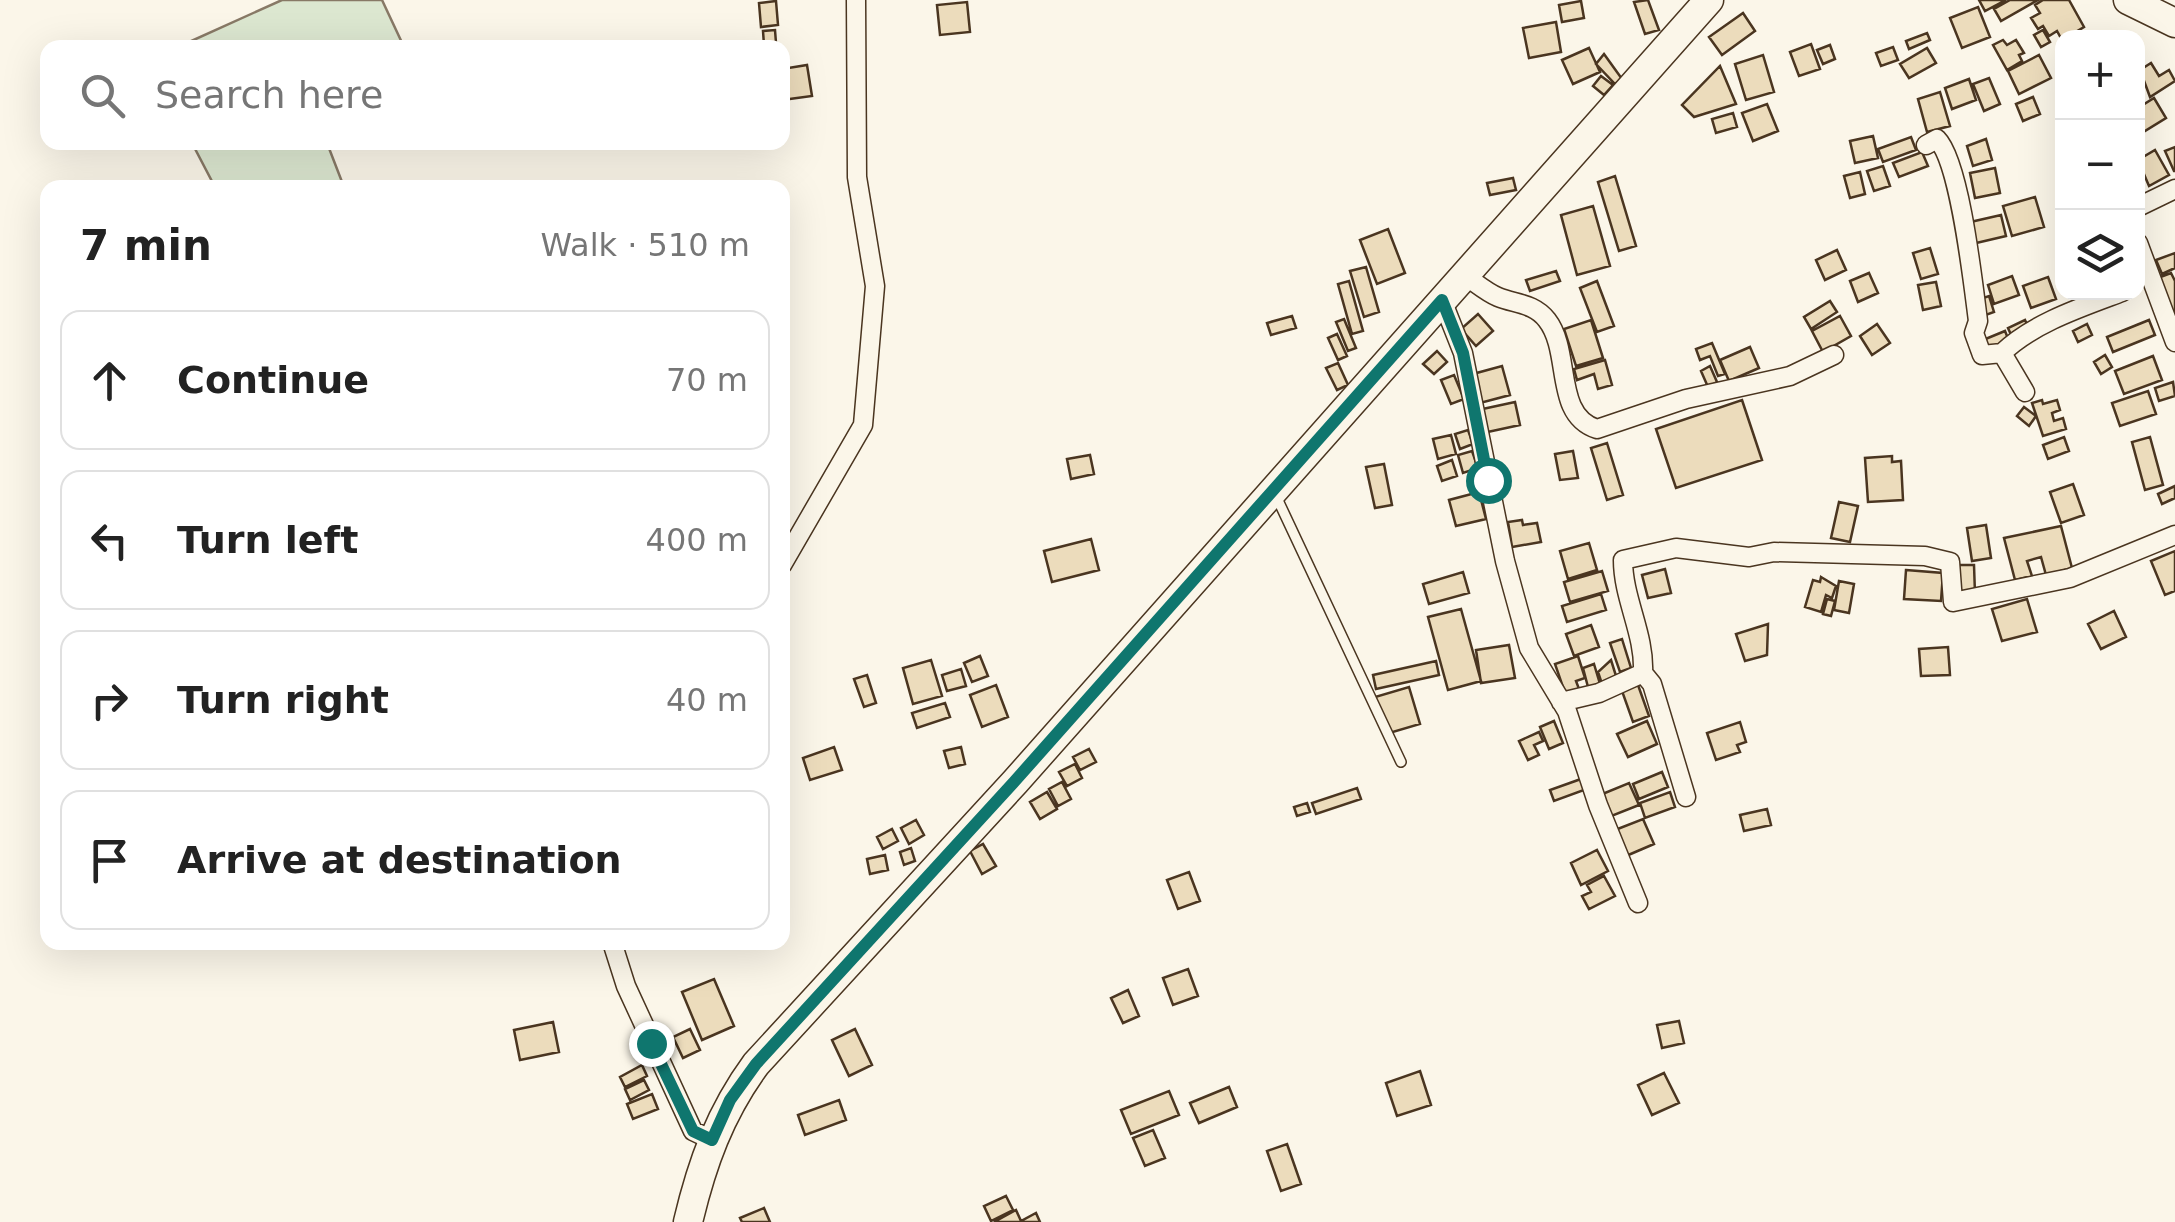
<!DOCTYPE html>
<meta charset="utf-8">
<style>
:root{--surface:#fff;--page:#f2f2f2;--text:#222;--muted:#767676;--line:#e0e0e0}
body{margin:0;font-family:"DejaVu Sans",sans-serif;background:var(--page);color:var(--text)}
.controls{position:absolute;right:30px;top:30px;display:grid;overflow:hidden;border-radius:20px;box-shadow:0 10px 40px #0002}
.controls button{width:90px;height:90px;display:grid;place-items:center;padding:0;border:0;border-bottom:2px solid var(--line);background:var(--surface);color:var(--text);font:50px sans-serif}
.stop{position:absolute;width:30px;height:30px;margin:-22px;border:8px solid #0f766e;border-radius:50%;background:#fff}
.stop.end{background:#0f766e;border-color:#fff;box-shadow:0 2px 10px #0008}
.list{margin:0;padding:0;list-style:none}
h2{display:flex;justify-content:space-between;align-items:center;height:130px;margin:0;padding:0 40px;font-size:42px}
h2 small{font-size:32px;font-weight:400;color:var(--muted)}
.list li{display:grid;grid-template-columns:65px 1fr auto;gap:30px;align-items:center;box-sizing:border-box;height:140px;margin:0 20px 20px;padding:0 20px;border:2px solid var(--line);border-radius:20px}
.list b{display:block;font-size:38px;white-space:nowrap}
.list em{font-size:32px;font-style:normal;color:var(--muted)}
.icon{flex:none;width:55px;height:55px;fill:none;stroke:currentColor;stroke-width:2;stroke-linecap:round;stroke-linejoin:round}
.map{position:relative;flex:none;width:2175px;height:1222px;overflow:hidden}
.search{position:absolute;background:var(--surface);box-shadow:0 10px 40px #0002;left:40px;top:40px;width:750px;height:110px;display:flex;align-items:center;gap:25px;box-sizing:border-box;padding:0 35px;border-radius:20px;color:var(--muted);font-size:38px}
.panel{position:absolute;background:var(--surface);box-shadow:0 10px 40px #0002;left:40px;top:180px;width:750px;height:770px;border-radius:20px}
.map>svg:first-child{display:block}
.green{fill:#dce7d0;stroke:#887966;stroke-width:2.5}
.building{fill:#ecdcbc;stroke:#4a3520;stroke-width:2.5}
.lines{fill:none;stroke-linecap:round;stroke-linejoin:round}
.service-casing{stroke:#4a3520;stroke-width:12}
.minor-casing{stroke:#4a3520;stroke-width:21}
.primary-casing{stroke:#4a3520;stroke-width:31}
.service{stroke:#fbf6e9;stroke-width:9}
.minor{stroke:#fbf6e9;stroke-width:18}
.primary{stroke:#fbf6e9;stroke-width:28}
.route{stroke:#0f766e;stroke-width:12}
</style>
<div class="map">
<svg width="2175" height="1222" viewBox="0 0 2175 1222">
<rect width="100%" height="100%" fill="#fbf6e9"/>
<path class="green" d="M282,0H382L404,47H178Z
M192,143H327L344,187H215Z"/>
<path class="building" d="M1648,0L1659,30L1645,34L1634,2Z
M1979,0H2006L1985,11Z
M2010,0H2038L2001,21L1994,9Z
M2043,0H2069L2084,27L2062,40L2057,31L2049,36L2043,26L2038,29L2031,18L2040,13L2035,5Z
M776,1L778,25L761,27L759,3Z
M1581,1L1584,18L1562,22L1559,5Z
M967,2L970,32L940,35L937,5Z
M1978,7L1990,37L1962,48L1950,18Z
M1743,13L1755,31L1722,55L1709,37Z
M1556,22L1561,52L1529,58L1523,28Z
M775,30L776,43L764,45L763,31Z
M2043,30L2050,42L2041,47L2034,35Z
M1927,33L1930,40L1909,49L1906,41Z
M2003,40L2007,45L2016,40L2024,53L2019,55L2022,61L2007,70L1993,45Z
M1811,44L1820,69L1799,76L1790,52Z
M1830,45L1835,59L1823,64L1817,50Z
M1893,47L1898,60L1881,66L1876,53Z
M1589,48L1600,72L1573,84L1562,60Z
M1927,48L1936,63L1909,78L1900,64Z
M1604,54L1622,79L1615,84L1596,64Z
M1763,55L1774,92L1746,100L1735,64Z
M2039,55L2051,78L2019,94L2008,71Z
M2151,63L2159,76L2169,70L2175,81L2150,97L2140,70Z
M807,65L812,96L782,100V69Z
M1720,66L1736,104L1694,117L1682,105Z
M1601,76L1613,85L1604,95L1593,86Z
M1989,78L2000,104L1984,111L1973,84Z
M1969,79L1976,100L1952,109L1945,88Z
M1940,92L1950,126L1927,132L1918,99Z
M2033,97L2040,114L2023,121L2016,104Z
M2154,98L2166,118L2140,134L2138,108Z
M1767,104L1778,131L1753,141L1742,113Z
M1733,113L1737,127L1716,133L1712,119Z
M1873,136L1878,158L1855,163L1850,141Z
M1911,137L1916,150L1883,162L1878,149Z
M1986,139L1992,160L1973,166L1967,146Z
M2175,147V171H2174L2165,151Z
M2155,150L2169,175L2149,186L2138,160Z
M1922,152L1928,166L1899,177L1893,163Z
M1883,166L1890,186L1874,191L1867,171Z
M1995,168L2000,193L1975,198L1970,173Z
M1860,172L1865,194L1850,198L1844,176Z
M1615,176L1636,246L1619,251L1598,182Z
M1513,178L1516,190L1490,195L1487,183Z
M2035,197L2044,227L2012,236L2003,206Z
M1593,206L1610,266L1577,275L1561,215Z
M2001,215L2006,236L1972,244L1966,223Z
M1388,229L1405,273L1377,284L1360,240Z
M1930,248L1938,274L1921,279L1913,253Z
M1837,250L1846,270L1825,280L1816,260Z
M2175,253V268L2162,274L2156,260Z
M1366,267L1379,312L1364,317L1350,271Z
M1556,271L1560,281L1530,291L1526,280Z
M1869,273L1878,293L1858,302L1850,281Z
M2171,273L2175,281V329L2155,279Z
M2012,276L2019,295L1994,304L1988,285Z
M2048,277L2056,299L2031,308L2023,286Z
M1349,281L1363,331L1352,334L1338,284Z
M1597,281L1614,326L1597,332L1580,288Z
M1936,282L1941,306L1923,310L1918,285Z
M1989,296L1994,312L1983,316L1977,300Z
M1830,301L1837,312L1811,329L1804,317Z
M1478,314L1493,331L1476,346L1461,329Z
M1292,316L1296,328L1271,335L1267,323Z
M1840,316L1851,336L1823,352L1812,331Z
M1344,319L1356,348L1348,351L1336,322Z
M1591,320L1603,358L1576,366L1564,329Z
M2025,320L2030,331L2013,339L2008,328Z
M2149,320L2155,335L2113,352L2107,337Z
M1877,324L1890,343L1872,355L1860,336Z
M2087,324L2092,335L2078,342L2073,331Z
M2005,331L2009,341L1986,349L1983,340Z
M1337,334L1347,356L1338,360L1328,338Z
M1712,343L1725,374L1718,376L1710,356L1700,360L1696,349Z
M1750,347L1759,368L1729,381L1720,360Z
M1437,351L1447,362L1434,374L1423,364Z
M2105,355L2112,367L2101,374L2094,362Z
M2153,356L2162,380L2124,394L2115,371Z
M1605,360L1612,385L1598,389L1594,374L1577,380L1574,369Z
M1338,363L1348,385L1337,390L1326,368Z
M1502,366L1510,395L1480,403L1473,374Z
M1710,366L1717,382L1708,387L1701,371Z
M1454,375L1464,399L1451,404L1441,380Z
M2173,382L2175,396L2159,401L2155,388Z
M2148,391L2156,414L2120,426L2112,403Z
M1742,400L1762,460L1676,488L1656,429Z
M2042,400L2043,404L2057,400L2060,410L2052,413L2054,421L2063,418L2066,429L2043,436L2032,403Z
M1515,402L1520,425L1483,433L1478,410Z
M2024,407L2036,416L2029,426L2017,416Z
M1468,430L1473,444L1460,449L1455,434Z
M1451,435L1456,454L1438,459L1433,439Z
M2064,437L2069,451L2048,459L2043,445Z
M2150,437L2163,485L2145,490L2132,442Z
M1607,443L1623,495L1607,500L1591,448Z
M1472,451L1478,468L1463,473L1458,455Z
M1573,451L1578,478L1560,480L1555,454Z
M1090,455L1094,474L1071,479L1067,459Z
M1892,456V462L1901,461L1903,500L1868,502L1865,458Z
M1452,460L1457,476L1442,481L1437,466Z
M1384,464L1392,505L1375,508L1366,467Z
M2073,484L2084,515L2061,523L2050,492Z
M2175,486V498L2162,504L2158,494Z
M1479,492L1486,519L1456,526L1449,500Z
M1839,502L1858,506L1850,542L1831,538Z
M1522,520L1523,525L1537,523L1541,542L1512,547L1508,522Z
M1986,525L1991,558L1972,561L1967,528Z
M2061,526L2072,568L2046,575L2041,557L2027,561L2032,576L2015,580L2004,538Z
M1091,539L1099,570L1052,582L1044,551Z
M1589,543L1597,570L1568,579L1560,551Z
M2175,551V591L2165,595L2151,561Z
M1958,565H1974L1975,594L1958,595Z
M1665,569L1671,593L1648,598L1642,575Z
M1906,570L1943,573L1941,601L1904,599Z
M1602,571L1608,591L1570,602L1564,582Z
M1463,572L1469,593L1429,604L1423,584Z
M1821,577L1836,586L1832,598L1826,595L1821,612L1805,607L1813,580L1820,582Z
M1839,581L1854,584L1849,613L1834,610Z
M1601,594L1606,610L1567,622L1562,606Z
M1827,599L1835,601L1831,616L1823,614Z
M2027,599L2037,632L2002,641L1992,609Z
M1461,609L1481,681L1448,690L1428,617Z
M2114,611L2126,637L2101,649L2088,624Z
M1768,624L1767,655L1745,661L1736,634Z
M1591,625L1599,647L1574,656L1566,634Z
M1622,639L1631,668L1620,672L1610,643Z
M1509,645L1515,678L1481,683L1476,650Z
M1948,647L1950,675L1921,676L1919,649Z
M980,656L988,676L972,682L964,663Z
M1578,656L1585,678L1576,681L1579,689L1565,693L1555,664Z
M931,660L942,696L913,704L903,668Z
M1611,660L1617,679L1602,684L1598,672Z
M1436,661L1439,675L1376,689L1373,675Z
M1594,664L1600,684L1588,687L1583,668Z
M961,669L966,686L947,691L942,675Z
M867,675L876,703L864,707L854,679Z
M996,685L1008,717L982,727L970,695Z
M1638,685L1649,716L1633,722L1622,691Z
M1409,687L1420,724L1386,734L1375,697Z
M945,703L950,717L917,728L912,713Z
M1554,721L1563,743L1549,749L1540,727Z
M1647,721L1657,744L1628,757L1617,734Z
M1740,722L1746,742L1737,745L1740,752L1716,760L1707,733Z
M1539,732L1543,741L1534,745L1539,755L1528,760L1519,741Z
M834,747L842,770L810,780L803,758Z
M961,747L965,764L949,768L944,751Z
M1089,749L1096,762L1080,770L1073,757Z
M1075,764L1082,778L1067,786L1059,772Z
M1662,772L1668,787L1639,799L1633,784Z
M1581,779L1584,790L1554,801L1550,790Z
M1062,782L1071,799L1058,806L1049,789Z
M1629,783L1639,805L1609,817L1600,795Z
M1357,788L1361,799L1316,814L1312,803Z
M1047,792L1057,809L1040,819L1030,802Z
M1670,792L1675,807L1645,818L1640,803Z
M1307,803L1310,812L1297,816L1294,807Z
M1767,809L1771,825L1744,831L1740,815Z
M1643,819L1654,844L1626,856L1615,830Z
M916,820L924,835L909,844L901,828Z
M892,829L898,841L883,849L877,837Z
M983,844L996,866L982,874L970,851Z
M911,848L915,861L904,865L900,852Z
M1597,850L1608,871L1581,885L1571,863Z
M885,855L888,870L870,874L867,859Z
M1189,872L1200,901L1178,909L1167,880Z
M1604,876L1615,896L1589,909L1582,896L1591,892L1587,885Z
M1188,969L1198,996L1173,1005L1163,978Z
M714,979L734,1026L702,1040L682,992Z
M1128,990L1139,1016L1123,1023L1111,998Z
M1679,1021L1684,1043L1662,1048L1657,1025Z
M553,1022L559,1052L520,1060L514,1030Z
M690,1029L700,1050L683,1058L673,1037Z
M855,1029L872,1065L849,1076L832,1040Z
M642,1065L647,1076L625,1087L620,1077Z
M1420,1071L1431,1105L1397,1116L1386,1083Z
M1664,1073L1679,1103L1652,1115L1638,1085Z
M644,1080L649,1090L630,1100L625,1089Z
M1229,1087L1237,1107L1199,1123L1190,1103Z
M1169,1091L1179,1115L1131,1134L1121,1110Z
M652,1094L658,1109L633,1119L627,1104Z
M839,1100L846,1120L805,1135L798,1115Z
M1153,1130L1165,1158L1145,1166L1133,1138Z
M1287,1144L1301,1184L1281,1191L1267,1151Z
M1006,1196L1013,1210L991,1221L984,1206Z
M764,1208L770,1222H742L740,1218Z
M1016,1210L1021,1221L1036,1213L1040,1222H994Z"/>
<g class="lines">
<g class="service-casing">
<path id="service" d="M1276,496L1401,762"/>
</g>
<g class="minor-casing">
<path id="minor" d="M1926,145L1937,139C1960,162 1973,283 1978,321L1974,333L1982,355L2002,353
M2138,207L2175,189
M2138,243L2175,342
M1464,275C1475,282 1486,292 1498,297C1515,304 1534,303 1547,320C1572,352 1553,415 1597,429L1686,399L1790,376L1834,355
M1442,300L1463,353L1505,561L1529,648L1567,711L1598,805L1638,903
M2025,392L2002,353C2033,323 2082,307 2122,292
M782,565L863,425L875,286L857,177L856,0
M1643,673L1652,684L1686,797
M1561,702L1599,693L1643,673C1645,634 1623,599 1623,560L1676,548L1749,557L1774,552L1925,556L1950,562L1953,602L2070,578L2175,535
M612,942L626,986L693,1131L712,1140"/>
</g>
<g class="primary-casing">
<path id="primary" d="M2128,0L2175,23
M688,1222C702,1163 720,1113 756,1064L1015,782L1709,0"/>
</g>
<use href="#service" class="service"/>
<use href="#minor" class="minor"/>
<use href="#primary" class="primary"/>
</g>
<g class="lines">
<path class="route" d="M651,1043L693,1131L712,1140L730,1100L756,1064L1014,782L1442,300L1463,353L1488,480"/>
</g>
</svg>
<div class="controls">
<button>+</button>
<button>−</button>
<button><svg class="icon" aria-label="layers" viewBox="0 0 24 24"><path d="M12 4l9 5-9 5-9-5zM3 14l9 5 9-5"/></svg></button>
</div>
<div class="stop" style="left:1488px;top:480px"></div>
<div class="stop end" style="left:651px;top:1043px"></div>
<div class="search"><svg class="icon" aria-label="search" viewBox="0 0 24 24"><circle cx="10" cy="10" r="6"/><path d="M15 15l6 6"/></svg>Search here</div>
<section class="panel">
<h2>7 min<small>Walk · 510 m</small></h2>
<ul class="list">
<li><svg class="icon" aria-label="ahead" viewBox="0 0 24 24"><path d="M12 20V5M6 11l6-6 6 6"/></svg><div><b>Continue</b></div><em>70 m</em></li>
<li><svg class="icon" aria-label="left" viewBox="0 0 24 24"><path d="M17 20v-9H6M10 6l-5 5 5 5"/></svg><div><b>Turn left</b></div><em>400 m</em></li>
<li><svg class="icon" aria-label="right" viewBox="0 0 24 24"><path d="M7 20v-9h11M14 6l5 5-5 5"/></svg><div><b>Turn right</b></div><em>40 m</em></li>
<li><svg class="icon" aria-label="arrive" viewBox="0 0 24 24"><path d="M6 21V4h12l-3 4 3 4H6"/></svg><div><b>Arrive at destination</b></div></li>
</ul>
</section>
</div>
